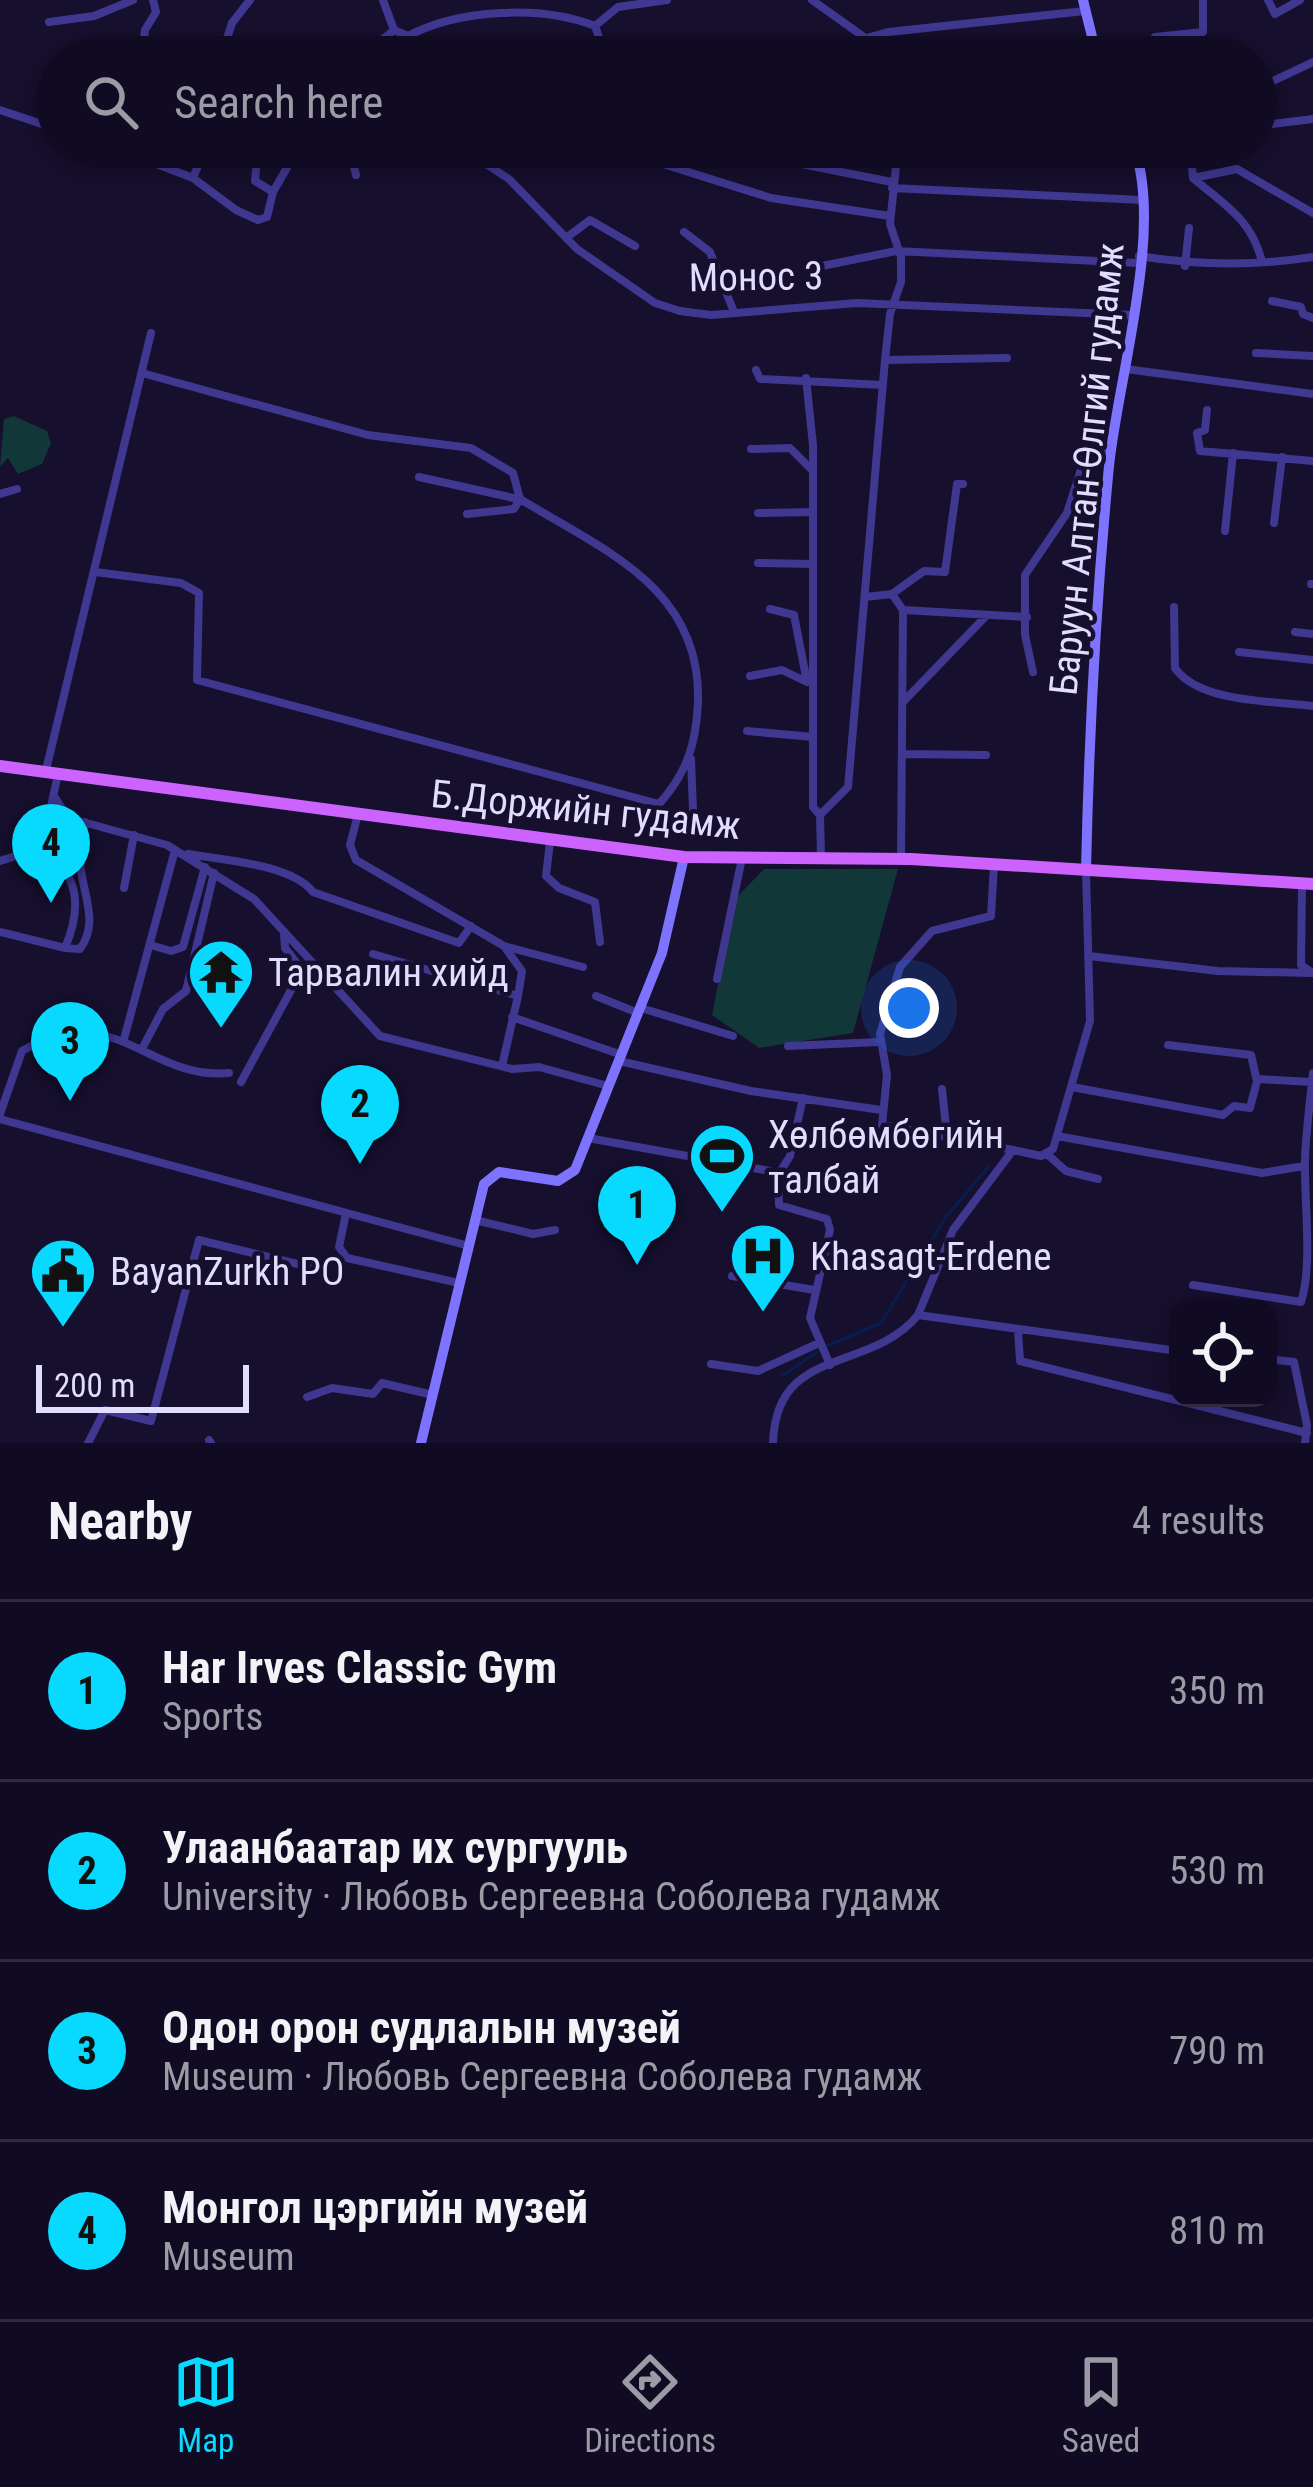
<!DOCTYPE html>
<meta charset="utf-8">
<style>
:root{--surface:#100b22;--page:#19142a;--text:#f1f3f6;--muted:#9c9ba5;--line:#302b40;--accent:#08d9ff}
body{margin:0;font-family:"Roboto Condensed",sans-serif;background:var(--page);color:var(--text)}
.controls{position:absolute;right:36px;bottom:36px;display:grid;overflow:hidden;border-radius:24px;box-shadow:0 6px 18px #0003}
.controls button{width:108px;height:108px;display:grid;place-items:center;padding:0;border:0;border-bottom:3px solid var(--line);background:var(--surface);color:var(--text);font:60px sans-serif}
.scale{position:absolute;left:36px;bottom:30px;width:213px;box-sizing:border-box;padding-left:12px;border:6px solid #e2dcff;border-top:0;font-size:33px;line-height:42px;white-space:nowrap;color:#e2dcff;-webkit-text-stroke:9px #160f2d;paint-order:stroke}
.you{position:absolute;left:909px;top:1008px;width:42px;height:42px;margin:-30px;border:9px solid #fff;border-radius:50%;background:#1a73e8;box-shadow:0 0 0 18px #1a73e833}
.badge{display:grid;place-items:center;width:78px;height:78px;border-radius:50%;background:var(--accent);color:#111;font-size:39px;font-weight:700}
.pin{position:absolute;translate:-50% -99px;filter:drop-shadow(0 3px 6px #0008)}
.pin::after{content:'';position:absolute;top:63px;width:42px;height:36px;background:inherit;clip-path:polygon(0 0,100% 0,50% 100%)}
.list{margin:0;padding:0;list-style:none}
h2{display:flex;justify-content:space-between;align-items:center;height:156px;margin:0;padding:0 48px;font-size:51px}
h2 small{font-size:39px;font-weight:400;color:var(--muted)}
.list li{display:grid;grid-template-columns:78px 1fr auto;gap:36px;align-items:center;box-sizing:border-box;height:180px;padding:0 48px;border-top:3px solid var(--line)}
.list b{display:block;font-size:45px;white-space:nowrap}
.list p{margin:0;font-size:39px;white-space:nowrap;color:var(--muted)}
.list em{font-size:39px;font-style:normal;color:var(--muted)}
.icon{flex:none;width:66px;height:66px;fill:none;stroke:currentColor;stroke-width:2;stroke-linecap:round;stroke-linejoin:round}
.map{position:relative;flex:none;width:1313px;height:1443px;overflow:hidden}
.search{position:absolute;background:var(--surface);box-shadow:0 6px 18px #0003;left:36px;right:36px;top:36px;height:132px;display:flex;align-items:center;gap:30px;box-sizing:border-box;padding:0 42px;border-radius:66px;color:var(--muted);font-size:45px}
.sheet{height:876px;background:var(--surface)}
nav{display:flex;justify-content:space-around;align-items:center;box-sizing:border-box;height:168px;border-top:3px solid var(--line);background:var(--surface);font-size:33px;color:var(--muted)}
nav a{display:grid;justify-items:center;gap:6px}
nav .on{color:var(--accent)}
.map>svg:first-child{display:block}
.green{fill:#123738}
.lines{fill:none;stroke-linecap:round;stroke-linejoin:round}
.stream{stroke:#061d4f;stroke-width:3}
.street{stroke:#3f3790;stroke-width:8}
.secondary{stroke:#7e73ff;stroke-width:10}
.primary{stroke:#cd63ff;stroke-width:12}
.labels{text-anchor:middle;stroke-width:9;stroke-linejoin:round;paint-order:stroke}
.street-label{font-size:39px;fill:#e2dcff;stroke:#160f2d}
.poi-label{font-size:39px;fill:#e2dcff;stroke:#160f2d;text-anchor:start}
</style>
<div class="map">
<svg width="1313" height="1443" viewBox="0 0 1313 1443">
<rect width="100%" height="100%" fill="#160f2d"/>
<path class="green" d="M14,416L47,431L51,443L42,464L18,474L8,458L0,467L4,419Z
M764,869H898L853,1033L759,1048L712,1015L735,899Z"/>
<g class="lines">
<path class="stream" d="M827,1346L881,1323L946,1217L989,1166
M782,1376L817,1352"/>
<path class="street" d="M383,0L394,30L408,36L418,57
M812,0L864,37L879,57
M1268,0L1275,14L1300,0
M49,22L94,16L133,0
M595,26L618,7L667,0
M408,36C459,9 541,5 595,26L606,57
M598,46L657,50L848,43L888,32L1085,11
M142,57L145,30L156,12L153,0
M221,57L232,23L250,0
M361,57L394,30
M1158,57L1155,37L1203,32V0
M1256,89L1313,62
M0,110L57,129
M1256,126L1313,119
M112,147L193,178L236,210L258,220L267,217L273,192L299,147
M258,147L255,181L273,192
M349,147L356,175
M460,147L509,179L577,249L655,303L680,311L711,315L857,303L1133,315
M609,147L771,198L890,216
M715,147L892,182
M1190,147L1193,178C1224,205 1252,219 1262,262
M193,178L206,147
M1193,178L1237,169L1313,213
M892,188L1142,200
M684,232L710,252L734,312
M566,238L590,220L635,246
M1139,256C1195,265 1255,266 1313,257
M1185,266L1189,228
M812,268L896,251L1138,263
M1272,301L1301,307L1303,314L1313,318
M1256,353L1313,356
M885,360L1007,358
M1126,369L1313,394
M756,370L760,379L883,385
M142,373L368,435L471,448L513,473L520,499
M806,378L813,445V807L820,815
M1207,410L1205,430L1197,433L1200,451L1313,461
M751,449L790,448L812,470
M419,477L518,499
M0,494L17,489
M758,513L812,512
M1274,523L1282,457
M1225,531L1233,453
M758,563L812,564
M95,572L181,583L199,593L197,680L659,804C687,773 696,744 698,703C702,588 605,551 520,499L514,509L467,514
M1311,584H1313
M892,594L924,571L945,572L957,484H963
M865,597L892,594L903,610
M1174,607L1175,668C1199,703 1274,701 1313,706
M770,609L794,615L807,682
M1295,632L1313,634
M1239,652L1313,660
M1033,672L1025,635V575L1067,513L1087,451L1111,450
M750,676L782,670L807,682
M903,702L987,615
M747,731L813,737
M904,754L986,755
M691,759L693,810
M46,770L151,333
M54,796L68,818L167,845L254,899L380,1036L512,1069L539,1067L608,1086
M358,814L350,845L356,860L504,946L522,971L518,996
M550,842L546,876L559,888L595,902L600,942
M42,848L58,774
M188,854C222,860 291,864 313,892L459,943L471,926
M821,857L820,815L848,787L885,360L890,314L901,282V257L890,224L898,147
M901,859L903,610L1027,617
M0,861L42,848C80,875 82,908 65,948L0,932
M1302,884L1301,965L1311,972
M124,888L134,835
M150,945L171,951L183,947L205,867
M504,946L583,967
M65,948L80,949C100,923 82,892 80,862C79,850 83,835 85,822
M373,954L518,996L502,1066
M1089,956L1218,971L1312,973
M717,979L742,858
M596,996L638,1013
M641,1008L733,1036
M512,1017L622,1055
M124,1039L175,850
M788,1046L879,1042
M143,1047L163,1009L186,991L214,873
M619,1061L751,1091L881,1110
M1257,1079L1312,1082
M241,1082L302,970L285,948L284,934
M1072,1087L1223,1115L1234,1106L1250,1108L1257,1081L1251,1055L1168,1045
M942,1089L947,1137L1013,1150
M0,1114L22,1051C117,998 146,1080 229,1073
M0,1119L469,1246
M1057,1136L1262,1173L1304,1166
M947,1137L882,1125L887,1075L880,1034L900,967L932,931L991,916L994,865
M588,1138L770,1171L778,1178L779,1205L827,1219L830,1230L810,1318L830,1365
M1047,1154L1066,1171L1098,1179
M777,1177L790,1156L803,1098
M346,1213L339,1247L347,1258L459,1283
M475,1220L533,1234L555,1230
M732,1276L814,1290
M1193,1285L1301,1302C1313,1265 1304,1202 1305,1159C1306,1131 1310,1102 1313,1073
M918,1315L953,1230L1013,1150L1041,1156L1053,1149L1090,1021L1086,871
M1018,1330L1020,1361L1307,1433
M1268,1359L1294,1362L1307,1425L1305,1443
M711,1364L758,1371L819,1343
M307,1397L332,1388L373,1394L382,1383L433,1395
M209,1440L211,1443
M88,1443L105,1410L151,1421L199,1240L322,1270
M773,1443C776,1344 870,1374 918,1315L1178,1351"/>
<path class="secondary" d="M1083,0L1097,57
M1086,870C1089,735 1096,600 1109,466C1118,378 1164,230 1134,147
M421,1443L484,1184L499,1172L558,1181L575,1170L662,953L684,857"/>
<path class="primary" d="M0,766L684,857L911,859L1313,884"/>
</g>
<defs>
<g id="temple-pin" transform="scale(3.45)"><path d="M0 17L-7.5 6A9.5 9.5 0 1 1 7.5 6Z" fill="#08d9ff" stroke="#160f2d"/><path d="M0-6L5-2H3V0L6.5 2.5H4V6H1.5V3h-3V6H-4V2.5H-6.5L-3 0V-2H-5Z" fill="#111"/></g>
<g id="stadium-pin" transform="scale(3.45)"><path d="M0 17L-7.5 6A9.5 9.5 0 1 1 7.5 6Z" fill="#08d9ff" stroke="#160f2d"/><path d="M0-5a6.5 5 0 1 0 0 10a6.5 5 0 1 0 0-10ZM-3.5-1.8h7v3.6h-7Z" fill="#111"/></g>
<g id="hospital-pin" transform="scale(3.45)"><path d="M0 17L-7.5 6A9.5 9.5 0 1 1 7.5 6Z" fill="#08d9ff" stroke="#160f2d"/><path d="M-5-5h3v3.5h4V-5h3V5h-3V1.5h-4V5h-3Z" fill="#111"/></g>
<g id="civic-pin" transform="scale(3.45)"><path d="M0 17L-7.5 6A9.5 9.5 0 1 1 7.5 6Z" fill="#08d9ff" stroke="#160f2d"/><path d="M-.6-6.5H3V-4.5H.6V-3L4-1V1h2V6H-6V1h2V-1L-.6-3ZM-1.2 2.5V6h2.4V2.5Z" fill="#111"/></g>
</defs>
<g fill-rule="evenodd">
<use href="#temple-pin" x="221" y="972"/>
<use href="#stadium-pin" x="722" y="1156"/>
<use href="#hospital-pin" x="763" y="1256"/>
<use href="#civic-pin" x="63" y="1271"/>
</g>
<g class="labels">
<g class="street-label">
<text transform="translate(756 276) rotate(-1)" y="14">Монос 3</text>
<text transform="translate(1086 469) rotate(-84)" y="14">Баруун Алтан-Өлгий гудамж</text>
<text transform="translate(586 809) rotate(6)" y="14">Б.Доржийн гудамж</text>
</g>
<g class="poi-label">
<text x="268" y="986">Тарвалин хийд</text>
<text x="768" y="1148">Хөлбөмбөгийн<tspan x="768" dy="45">талбай</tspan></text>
<text x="810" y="1270">Khasagt-Erdene</text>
<text x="110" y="1285">BayanZurkh PO</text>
</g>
</g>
</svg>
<div class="controls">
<button><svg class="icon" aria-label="locate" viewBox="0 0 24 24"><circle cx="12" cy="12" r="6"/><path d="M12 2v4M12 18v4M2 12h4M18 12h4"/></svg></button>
</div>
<div class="scale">200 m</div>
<div class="you"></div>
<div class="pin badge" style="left:637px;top:1265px">1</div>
<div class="pin badge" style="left:360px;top:1164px">2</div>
<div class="pin badge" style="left:70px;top:1101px">3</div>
<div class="pin badge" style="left:51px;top:903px">4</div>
<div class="search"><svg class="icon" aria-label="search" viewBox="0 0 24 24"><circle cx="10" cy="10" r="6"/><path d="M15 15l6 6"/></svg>Search here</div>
</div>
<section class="sheet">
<h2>Nearby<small>4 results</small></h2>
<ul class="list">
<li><span class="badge">1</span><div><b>Har Irves Classic Gym</b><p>Sports</p></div><em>350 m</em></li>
<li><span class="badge">2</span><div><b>Улаанбаатар их сургууль</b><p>University · Любовь Сергеевна Соболева гудамж</p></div><em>530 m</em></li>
<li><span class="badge">3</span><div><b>Одон орон судлалын музей</b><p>Museum · Любовь Сергеевна Соболева гудамж</p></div><em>790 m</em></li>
<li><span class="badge">4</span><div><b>Монгол цэргийн музей</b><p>Museum</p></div><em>810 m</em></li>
</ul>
</section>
<nav>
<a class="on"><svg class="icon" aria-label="map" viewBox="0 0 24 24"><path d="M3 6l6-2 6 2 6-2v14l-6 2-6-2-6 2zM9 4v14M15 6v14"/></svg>Map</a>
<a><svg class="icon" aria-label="directions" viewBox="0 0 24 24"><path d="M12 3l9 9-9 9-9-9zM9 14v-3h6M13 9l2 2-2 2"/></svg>Directions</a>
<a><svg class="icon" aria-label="saved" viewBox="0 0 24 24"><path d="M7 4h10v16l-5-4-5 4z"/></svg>Saved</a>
</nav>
